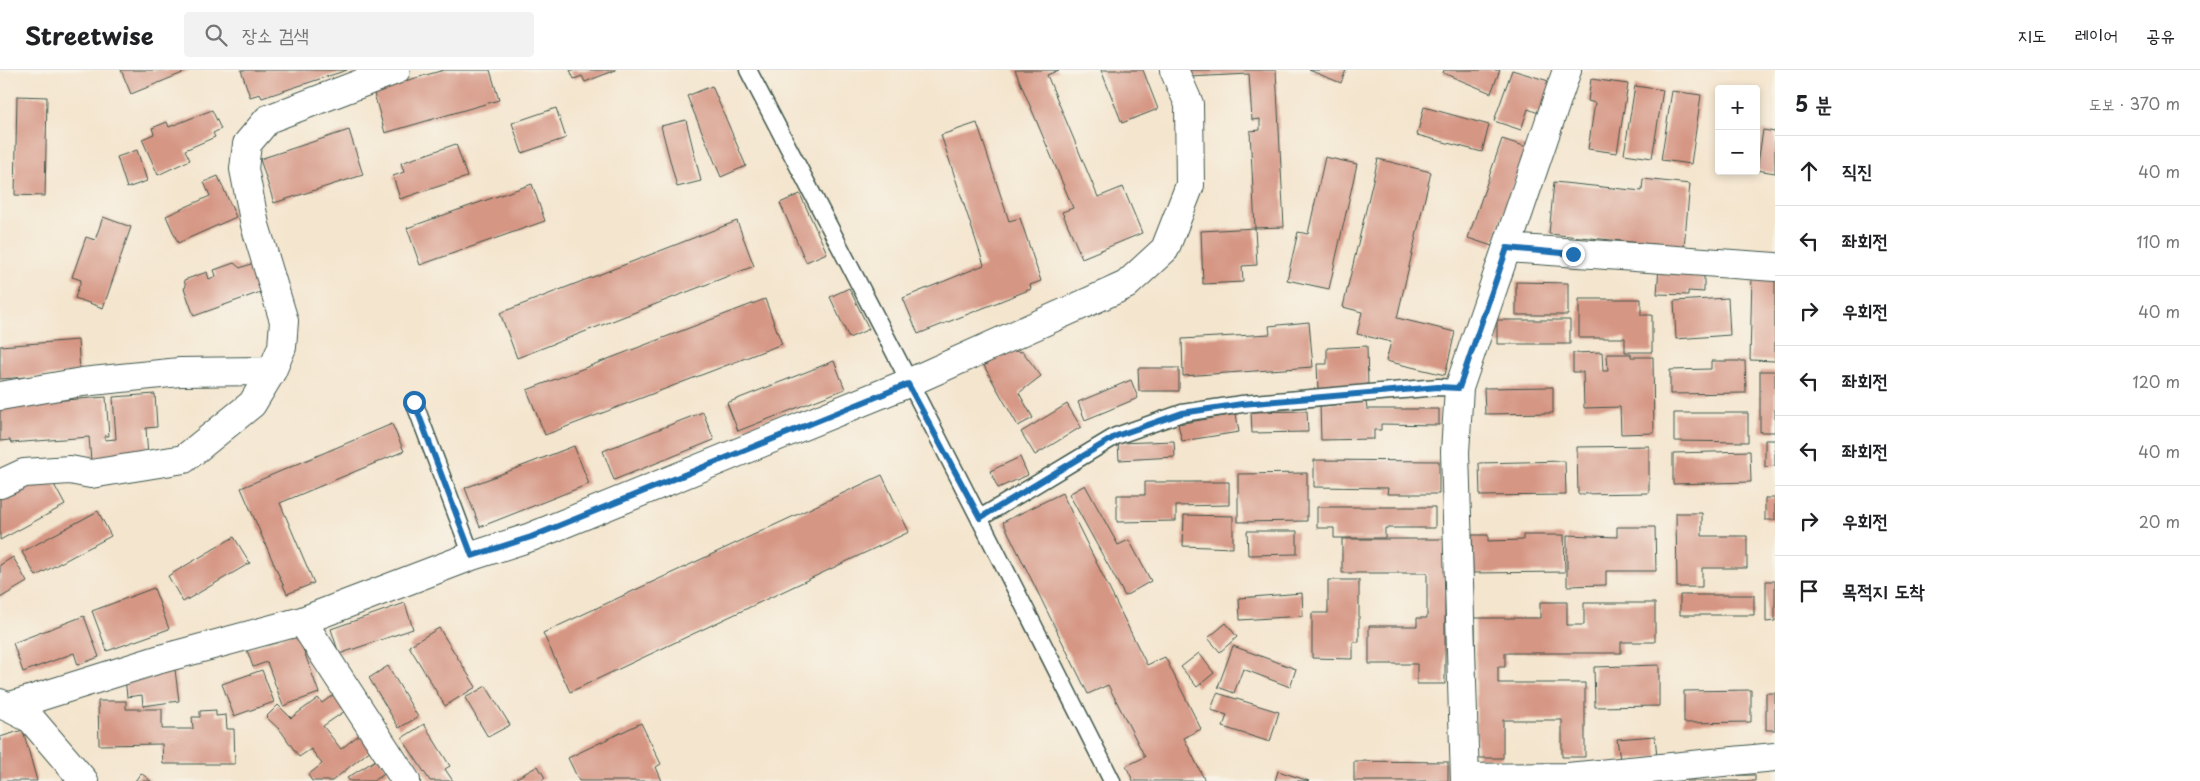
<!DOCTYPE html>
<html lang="ko">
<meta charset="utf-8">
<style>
:root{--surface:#fff;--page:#f2f2f2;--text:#202124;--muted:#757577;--line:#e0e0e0}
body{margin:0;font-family:"Playpen Sans","Poor Story",sans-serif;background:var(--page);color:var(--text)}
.controls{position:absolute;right:15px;top:15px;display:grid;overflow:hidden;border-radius:5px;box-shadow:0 2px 8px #0003}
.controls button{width:45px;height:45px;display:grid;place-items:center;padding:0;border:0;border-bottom:1px solid var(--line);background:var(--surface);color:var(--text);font:25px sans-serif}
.stop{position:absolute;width:15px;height:15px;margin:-11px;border:4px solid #1f6fb2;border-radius:50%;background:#fff}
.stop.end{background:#1f6fb2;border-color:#fff;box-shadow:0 1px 5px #0008}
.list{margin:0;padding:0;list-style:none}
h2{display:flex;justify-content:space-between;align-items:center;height:65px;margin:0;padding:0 20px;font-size:21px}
h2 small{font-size:16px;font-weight:400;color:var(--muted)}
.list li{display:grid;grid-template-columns:32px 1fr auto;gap:15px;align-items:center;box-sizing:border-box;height:70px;padding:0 20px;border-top:1px solid var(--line)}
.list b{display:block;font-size:19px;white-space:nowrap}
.list em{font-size:16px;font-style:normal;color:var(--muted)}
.icon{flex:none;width:28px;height:28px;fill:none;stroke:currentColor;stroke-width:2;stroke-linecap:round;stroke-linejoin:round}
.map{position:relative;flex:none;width:1775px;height:711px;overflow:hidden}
header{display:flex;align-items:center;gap:30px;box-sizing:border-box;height:70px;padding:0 25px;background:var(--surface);border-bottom:1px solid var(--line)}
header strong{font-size:24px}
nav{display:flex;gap:28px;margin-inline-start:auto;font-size:18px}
.search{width:350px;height:45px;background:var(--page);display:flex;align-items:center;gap:12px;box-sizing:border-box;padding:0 18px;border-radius:5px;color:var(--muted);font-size:19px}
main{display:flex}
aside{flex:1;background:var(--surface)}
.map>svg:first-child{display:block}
.building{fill:#d69684}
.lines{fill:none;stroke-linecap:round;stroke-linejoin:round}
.lane-casing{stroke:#3f564b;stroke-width:19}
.street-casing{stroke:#3f564b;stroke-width:30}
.lane{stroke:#fff;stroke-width:16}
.street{stroke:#fff;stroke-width:28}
.route{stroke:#1f6fb2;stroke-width:6}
</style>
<header>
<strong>Streetwise</strong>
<div class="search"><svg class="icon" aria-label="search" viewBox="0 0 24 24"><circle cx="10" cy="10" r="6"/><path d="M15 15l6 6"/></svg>장소 검색</div>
<nav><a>지도</a><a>레이어</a><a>공유</a></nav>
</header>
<main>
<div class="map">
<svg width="1775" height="711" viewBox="0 0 1775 711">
<rect width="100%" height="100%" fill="#f7f3e8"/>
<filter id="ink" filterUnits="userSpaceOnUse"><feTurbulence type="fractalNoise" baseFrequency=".02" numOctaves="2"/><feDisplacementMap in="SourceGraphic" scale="10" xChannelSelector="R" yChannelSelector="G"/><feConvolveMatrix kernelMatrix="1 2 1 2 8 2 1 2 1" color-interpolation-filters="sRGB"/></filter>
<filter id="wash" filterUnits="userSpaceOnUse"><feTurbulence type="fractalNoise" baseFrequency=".0096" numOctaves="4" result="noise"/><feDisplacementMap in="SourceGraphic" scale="20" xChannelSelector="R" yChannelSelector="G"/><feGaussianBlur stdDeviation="1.12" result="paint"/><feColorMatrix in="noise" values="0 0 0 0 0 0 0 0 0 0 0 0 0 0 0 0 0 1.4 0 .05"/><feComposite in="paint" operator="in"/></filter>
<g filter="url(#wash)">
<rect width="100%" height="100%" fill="#f4e5ce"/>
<g id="blocks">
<path class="building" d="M121,0H190L131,24Z
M241,0H347L262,28L260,24L250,27Z
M444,0H490L499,30L385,63L373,20Z
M570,0H616L585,12L582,6L574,9Z
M1015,0H1059L1047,5L1098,127L1123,117L1142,163L1082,188L1062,142L1073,138Z
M1101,0H1143L1158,39L1122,53Z
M1186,0H1276L1284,157L1255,158L1250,61L1260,60V49L1252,50L1249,4L1189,7Z
M1309,0H1346L1341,13Z
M1444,0H1500L1491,23L1443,3Z
M1512,0L1552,12L1541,44L1528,39L1521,60L1494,51Z
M1591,9L1628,14L1617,83L1588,79L1595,33L1588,31Z
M712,16L746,96L721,107L687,26Z
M1635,16L1663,20L1652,88L1624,84Z
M1672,21L1701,25L1691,94L1661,90Z
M17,26L47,27L45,126L15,125Z
M1424,37L1489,55L1482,82L1417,65Z
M556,38L566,68L522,83L512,53Z
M212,40L221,59L213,63L215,67L185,80L190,90L158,105L142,69L154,64L152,58L167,52L169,57Z
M686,50L701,111L677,117L661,56Z
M977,53L1009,151L1020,148L1041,211L1030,215L1031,219L918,264L903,228L984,195L941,65Z
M349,60L363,105L274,133L260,89Z
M1763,60L1775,62V103L1757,100Z
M1502,69L1527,77L1492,176L1468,168Z
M456,74L467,107L400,129L393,106L404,102L401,93Z
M137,80L147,111L127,118L117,87Z
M1325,87L1357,94L1329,219L1287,210L1298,162L1308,164Z
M1378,89L1431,102L1397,248L1455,262L1445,305L1386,291L1391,272L1357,264L1362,242L1343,237Z
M218,106L236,147L178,173L166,146L210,126L204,112Z
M1643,109L1690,114L1684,177L1549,164L1554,112L1642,121Z
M532,114L545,151L420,195L407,158Z
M800,124L827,183L806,192L780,133Z
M103,147L131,157L103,238L75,228L81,210L72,207L86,167L95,170Z
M737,151L754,196L517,288L500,243Z
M1255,158L1257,195L1242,196L1243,212L1203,214L1201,161Z
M256,192L266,220L194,246L184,218L186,217L184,210L207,202L209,209L216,206L214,200L234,193L240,198Z
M1659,197L1704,203V222L1688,221V225L1657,224Z
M1752,205L1775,206V291L1750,290Z
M1516,212L1568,213V245H1516Z
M849,218L869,259L849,268L830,227Z
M1728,228L1730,265L1676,269L1674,231Z
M765,229L782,274L545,365L527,320Z
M1579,229H1641V245H1652V282H1625V268H1579Z
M1497,250H1570V274H1497Z
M1309,252L1313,297L1183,306L1182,269L1270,264L1269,256Z
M78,270L80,303L0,309V276Z
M1367,276L1368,317L1318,320L1317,294H1327V278Z
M1006,280L1023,282L1041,306L1019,323L1033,348L1018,356L984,296Z
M1602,282L1603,301H1608L1607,284H1631V287H1653L1654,363L1621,364L1620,337L1584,338L1583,302H1573V283Z
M834,291L845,319L738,361L727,333Z
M1711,291H1745L1746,323L1670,324V300L1711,299Z
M1138,298H1179V321H1139Z
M1760,301H1775V362H1760Z
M1131,310L1138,328L1085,350L1078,332Z
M1553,317V343L1485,344L1484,318Z
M155,324L157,357L146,358L148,387L91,391L89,367L11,373L10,370L0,371V338L8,334L106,327L109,366H105V370L116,369L113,327Z
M1366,332L1367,339H1439V355L1381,354V360H1374V369L1321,370L1320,333Z
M1067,334L1081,357L1035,385L1021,362Z
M1307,341L1308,362L1252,363L1251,342Z
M703,342L714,370L614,410L603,381Z
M1674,343H1748V372L1674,371Z
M1236,344L1239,362L1182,371L1178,354Z
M392,354L404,381L280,433L314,513L287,524L241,418Z
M1765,370H1775V396L1765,397Z
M1174,371L1175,387L1119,390L1118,373Z
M574,376L589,414L480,457L465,418Z
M1649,376V423L1578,424L1577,377Z
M1750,381L1751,412L1673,414V383Z
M1020,387L1028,405L998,418L990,401Z
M1314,390L1439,391V424H1387L1388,418L1314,417Z
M1565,391L1566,425L1480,426L1479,393Z
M1307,403V451L1238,452V404Z
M882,405L909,462L570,622L543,563Z
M51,409L65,435L0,470V424Z
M1145,412H1229V435L1176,436V451L1117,452V425H1145Z
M1085,415L1118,475L1129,470L1151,511L1125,526L1069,424Z
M1062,423L1147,595L1165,587L1201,659L1184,668L1205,711H1133L1126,696L1145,687L1108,615L1088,624L1003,452Z
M1765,428H1775V450H1765Z
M1317,437H1435V458H1385V468H1334V458H1317Z
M98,441L111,466L36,506L22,482Z
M1676,443H1702V466H1747V498H1702V517H1677Z
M1184,445L1233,446V478L1183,476Z
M1617,457H1655L1656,501H1606V515L1567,516V465L1617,467Z
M1247,461H1297V484L1248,485Z
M1472,465H1488V471L1523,470V465H1564L1565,502L1473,503Z
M234,467L250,493L183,532L168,506Z
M1342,469H1445V614H1417V594H1369V556H1417V548H1427V503H1342Z
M13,487L27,512L0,528V495Z
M1328,510H1359V572H1353V589L1312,588V543H1328Z
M1766,511H1775V551L1766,552Z
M154,518L169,559L107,581L92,541Z
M1302,523L1303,546L1240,550L1239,528Z
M1680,525H1754V545H1680Z
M1540,532H1567V555H1584V533H1655V572H1621V583H1505V597H1498V613H1585V687H1562V650H1503V688H1477L1475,548H1540Z
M405,533L413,559L339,584L331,559Z
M84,546L99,587L78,595L74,583L23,602L13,573Z
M1226,553L1237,567L1220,582L1208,568Z
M439,558L476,617L445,636L409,576Z
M297,562L319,623L283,636L267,592L253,597L247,580Z
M1233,576L1296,599L1290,617L1243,599L1234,623L1218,617Z
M1199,583L1214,603L1197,617L1181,597Z
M1659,595V636L1595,637L1594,597Z
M388,596L418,647L399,658L369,608Z
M175,600L179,631L143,636L142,625L127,627L125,607Z
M262,600L274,632L234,646L222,614Z
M486,616L510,655L488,667L465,628Z
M1751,620V652L1684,653V621Z
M1217,623L1279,642L1270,672L1223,657L1227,645L1211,640Z
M1766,623H1775V660H1766Z
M333,625L345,641L323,656L341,679L360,664L372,679L332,711H312L308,705L322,694L311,679L299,687L281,661L266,647L278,635L291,648L318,628L322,633Z
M98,631H126V639H162V659H193L192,647H200V641L216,640V646L226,645L227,659H234L235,694H163L162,674L99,675Z
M641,653L661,694L656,697L662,711H579L568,688Z
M424,654L450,696L445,699L453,711H430L402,668Z
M23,660L37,711H0V667Z
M1655,666L1657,687L1620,690L1617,669Z
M379,688L388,702L373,711H350L347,708Z
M1354,691L1448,692V711H1354Z
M538,696L545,708L541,711H511Z
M1278,701L1309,711H1275Z
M141,703L151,711H135Z
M1755,705V711H1686V706Z"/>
</g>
</g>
<g filter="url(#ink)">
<use href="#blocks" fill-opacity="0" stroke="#3f564b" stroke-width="1"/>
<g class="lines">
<g class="lane-casing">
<path id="lane" d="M748,0C871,236 993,473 1112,711
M414,332L472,486
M980,448L1116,366L1182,343L1242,334L1438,317L1459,318"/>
</g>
<g class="street-casing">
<path id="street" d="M1507,178L1775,197
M0,326L82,312L180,302L272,301
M0,414L24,403L70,400L91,404L184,389L252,334L272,301L282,277L284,251L255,155L244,99L247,74L268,49L396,0
M302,551L406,711
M0,633L31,649L84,711
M7,637L157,590L302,551L472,486L531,467L908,313L1126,215L1165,179L1190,115L1189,34L1174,0
M1465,708L1568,707L1775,687
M1465,711L1455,382L1459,318L1567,0"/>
</g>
<use href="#lane" class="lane"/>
<use href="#street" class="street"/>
</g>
</g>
<g class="lines" filter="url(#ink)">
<path class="route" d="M414,332L472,486L531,467L908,314L980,448L1116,366L1182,343L1242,334L1438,317L1459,318L1507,178L1573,184"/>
</g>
</svg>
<div class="controls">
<button>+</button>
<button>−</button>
</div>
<div class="stop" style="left:414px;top:332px"></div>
<div class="stop end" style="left:1573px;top:184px"></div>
</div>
<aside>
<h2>5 분<small>도보 · 370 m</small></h2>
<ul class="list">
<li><svg class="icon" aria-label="ahead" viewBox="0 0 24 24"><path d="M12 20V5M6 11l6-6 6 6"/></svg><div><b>직진</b></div><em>40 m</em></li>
<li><svg class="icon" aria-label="left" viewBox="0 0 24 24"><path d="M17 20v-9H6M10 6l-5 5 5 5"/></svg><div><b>좌회전</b></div><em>110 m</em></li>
<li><svg class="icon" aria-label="right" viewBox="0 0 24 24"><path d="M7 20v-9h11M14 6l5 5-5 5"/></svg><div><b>우회전</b></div><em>40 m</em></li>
<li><svg class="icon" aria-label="left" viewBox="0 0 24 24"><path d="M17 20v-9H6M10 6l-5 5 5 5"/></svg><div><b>좌회전</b></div><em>120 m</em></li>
<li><svg class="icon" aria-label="left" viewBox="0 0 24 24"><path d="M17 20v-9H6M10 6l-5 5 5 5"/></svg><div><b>좌회전</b></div><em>40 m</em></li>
<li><svg class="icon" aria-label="right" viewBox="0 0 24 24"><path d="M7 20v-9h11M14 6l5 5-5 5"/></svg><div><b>우회전</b></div><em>20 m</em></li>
<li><svg class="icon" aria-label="arrive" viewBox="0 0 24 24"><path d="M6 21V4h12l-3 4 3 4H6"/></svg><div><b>목적지 도착</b></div></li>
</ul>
</aside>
</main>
